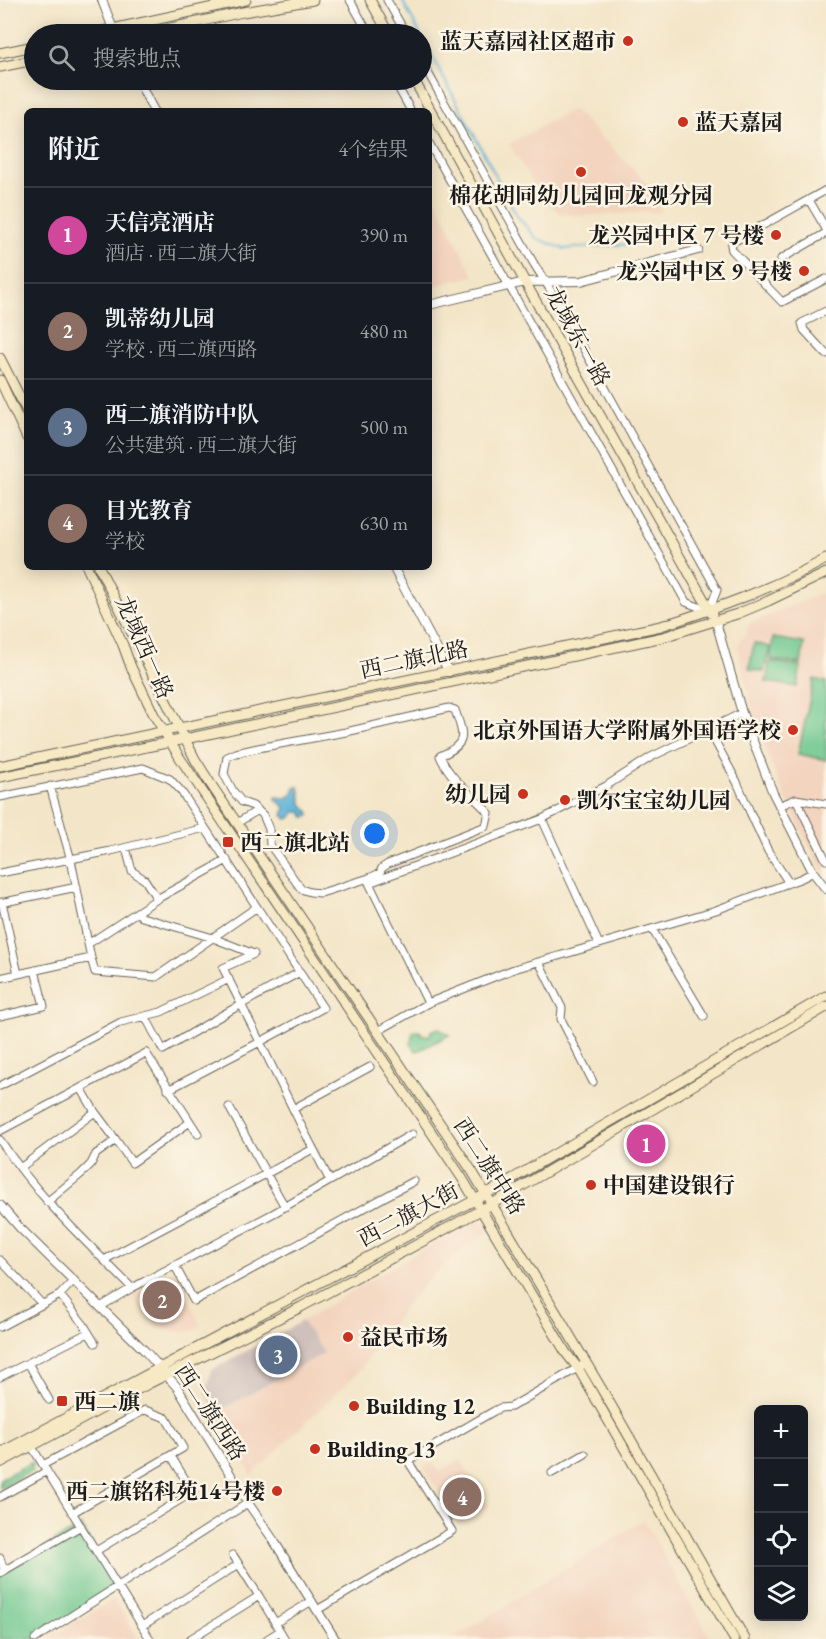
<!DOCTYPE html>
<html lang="zh">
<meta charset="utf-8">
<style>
:root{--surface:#171b24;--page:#20242c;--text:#f1f3f6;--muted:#9ea1a6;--line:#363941;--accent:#2563eb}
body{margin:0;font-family:"EB Garamond","Noto Serif SC",serif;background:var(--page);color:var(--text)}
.controls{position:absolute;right:18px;bottom:18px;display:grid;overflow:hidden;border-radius:9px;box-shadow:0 3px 15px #0003}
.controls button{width:54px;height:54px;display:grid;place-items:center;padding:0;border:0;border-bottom:2px solid var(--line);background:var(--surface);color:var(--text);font:30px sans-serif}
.you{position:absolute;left:375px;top:834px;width:21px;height:21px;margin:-15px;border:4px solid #fff;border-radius:50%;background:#1a73e8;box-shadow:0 0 0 9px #1a73e833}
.badge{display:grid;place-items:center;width:39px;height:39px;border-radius:50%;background:var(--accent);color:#fff;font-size:20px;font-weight:700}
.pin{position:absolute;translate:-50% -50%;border:3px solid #fff;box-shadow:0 2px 6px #0006}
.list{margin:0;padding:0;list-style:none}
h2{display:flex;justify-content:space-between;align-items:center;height:78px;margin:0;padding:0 24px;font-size:26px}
h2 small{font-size:20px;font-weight:400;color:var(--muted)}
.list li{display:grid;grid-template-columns:39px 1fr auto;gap:18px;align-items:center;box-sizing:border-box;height:96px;padding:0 24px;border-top:2px solid var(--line)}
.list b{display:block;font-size:22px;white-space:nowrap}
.list p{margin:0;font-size:20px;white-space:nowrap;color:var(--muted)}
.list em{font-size:20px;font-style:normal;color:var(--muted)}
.icon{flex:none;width:33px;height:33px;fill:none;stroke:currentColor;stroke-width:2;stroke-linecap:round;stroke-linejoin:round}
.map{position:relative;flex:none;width:826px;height:1639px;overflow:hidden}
.search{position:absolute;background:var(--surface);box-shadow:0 3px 15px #0003;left:24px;top:24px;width:408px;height:66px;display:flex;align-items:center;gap:15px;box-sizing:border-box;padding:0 21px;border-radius:33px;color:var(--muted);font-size:22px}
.panel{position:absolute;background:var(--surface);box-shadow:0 3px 15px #0003;left:24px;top:108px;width:408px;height:462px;border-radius:9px}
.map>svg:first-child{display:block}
.built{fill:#f3d4bf}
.industrial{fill:#cfc0bb}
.green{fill:#6ec88f;stroke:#457256;stroke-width:1.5}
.water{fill:#5ab2d7;stroke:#3b677a;stroke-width:1.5}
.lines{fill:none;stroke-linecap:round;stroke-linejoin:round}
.stream{stroke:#5ab2d7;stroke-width:2}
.minor-casing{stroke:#676258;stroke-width:9}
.tertiary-casing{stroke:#676258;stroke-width:10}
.secondary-casing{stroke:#676258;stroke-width:11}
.minor{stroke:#fff;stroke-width:7}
.tertiary{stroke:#fff;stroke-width:8}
.secondary{stroke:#f6e9c3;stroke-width:9}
.poi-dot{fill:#c8321e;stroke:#fcf5e5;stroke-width:2}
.labels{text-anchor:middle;stroke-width:5;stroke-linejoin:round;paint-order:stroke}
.poi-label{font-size:22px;font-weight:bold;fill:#1c1c1c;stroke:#fcf5e5;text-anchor:start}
.street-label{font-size:22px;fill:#1c1c1c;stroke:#fcf5e5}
</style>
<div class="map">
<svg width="826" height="1639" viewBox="0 0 826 1639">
<rect width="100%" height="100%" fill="#fcf5e5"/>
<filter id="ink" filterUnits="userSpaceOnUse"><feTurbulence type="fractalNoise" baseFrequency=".0167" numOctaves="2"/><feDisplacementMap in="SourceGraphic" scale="12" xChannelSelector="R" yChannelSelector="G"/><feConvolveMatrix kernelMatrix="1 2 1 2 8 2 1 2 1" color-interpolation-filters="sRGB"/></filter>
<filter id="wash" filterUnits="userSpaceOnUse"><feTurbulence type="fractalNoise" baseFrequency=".008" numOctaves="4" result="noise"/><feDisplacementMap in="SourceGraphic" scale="24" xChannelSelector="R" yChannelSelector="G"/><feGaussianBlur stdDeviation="1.35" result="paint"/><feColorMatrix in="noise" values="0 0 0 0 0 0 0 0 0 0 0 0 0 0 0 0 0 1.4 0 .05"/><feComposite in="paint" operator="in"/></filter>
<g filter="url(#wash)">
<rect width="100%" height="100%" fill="#f3e5c8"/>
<path class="built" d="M573,109L663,199L660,213L646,212L578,216L560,213L545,202L509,144Z
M429,187L474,276L429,287Z
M826,591V876L805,838L782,790L768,755L751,705L737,646L746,633L749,624Z
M480,1218L486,1224L489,1231L463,1249L432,1276L406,1304L360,1370L252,1475L216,1413L324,1353L302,1321L400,1262Z
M175,1272L201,1326L192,1331L176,1332L158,1327L144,1313L132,1296Z
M460,1459L489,1506L460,1524L427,1474L424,1468L426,1465L433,1463L440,1472Z
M644,1520L711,1639H453Z
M114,1599L139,1639H47Z"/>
<path class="industrial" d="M302,1321L324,1353L216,1413L206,1393L212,1370Z"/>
<path class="green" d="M773,638L804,643L801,664L770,659Z
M754,643L770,647L764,672L749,669Z
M770,661L801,666L797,687L766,682Z
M814,679L826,682V760L798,754Z
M439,1028L449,1035L420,1050L416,1051L411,1044L413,1032L418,1031L421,1032V1034L430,1036L431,1031Z
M33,1462L32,1471L0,1488V1479Z
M81,1526L119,1587L35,1639H0V1573Z"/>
<path class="water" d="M295,787H299L302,804L310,813L309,816L305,817L301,812H295L292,817L287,819L283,815L285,810V807L276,800V797L286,798L292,795Z"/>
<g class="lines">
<path class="stream" d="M402,0L420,34
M422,37L517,216L536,238L564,249L630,244"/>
</g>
</g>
<g filter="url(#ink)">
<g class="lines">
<g class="minor-casing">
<path id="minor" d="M350,0L369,34
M387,0L406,34
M422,62L534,264L556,299L717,590L709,611L686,602L429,143
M394,80L411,111
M826,190L733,242L731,245L732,250L782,302L826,279
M809,200L826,229
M781,259L826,233
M826,311L802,323L804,330L826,354
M449,708L455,710C464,736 468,744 440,756C450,779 472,795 489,813L486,826L388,864L382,868L380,873L369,878L321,893L310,892L301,889L270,845L269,829L263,815L253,806L242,802L233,791L224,774L227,757L236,753L258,748L346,732Z
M708,728L737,782L750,812L768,851L789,883
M50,786L71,860L91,958L95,972L156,977L257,907
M0,797L143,768L170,779L181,791L323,1008L260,1042L301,1125L330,1181
M796,799L826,860
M779,806L796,799L826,804
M542,819L599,944
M237,823L258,810
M126,848L132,871L145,880L157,899
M0,873L111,851L205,828
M2,902L18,974
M0,903L77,887
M137,912L142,917L213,938L254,954
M652,929L704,1016
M88,944L157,899L227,860
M539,962L562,1008L561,1019L593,1082
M0,978L91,958
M428,1003L369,883L542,819L606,786L651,757L742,713
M0,1016L44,1006L35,970
M145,1016L163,1050L224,1014L300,972
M378,1031L428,1003L514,969L716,910L802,878L813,872
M0,1086L121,1022L161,1012L229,979
M81,1088L95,1112L116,1140
M168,1090L260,1042L223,968L254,954
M229,1107L285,1207
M293,1109L370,1067
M0,1131L146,1053L198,1134
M0,1140C37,1196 85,1241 132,1288
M20,1168L95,1112
M47,1202L81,1174L91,1164L96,1154L116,1140L132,1163L190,1122
M0,1260L42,1304
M104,1260L313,1149
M175,1266L194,1301L414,1181
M60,1295L84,1325L95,1343
M100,1307L132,1288L274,1213L412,1134
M0,1327L60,1295L74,1280
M28,1363L49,1400
M0,1377L88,1333
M32,1447L150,1639
M43,1465L145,1410L166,1418L183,1448L72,1513
M552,1473L585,1454
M0,1497L47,1471
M96,1551L193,1492L171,1456
M0,1558L4,1570
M0,1573L81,1526
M259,1596L285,1639
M317,1610L452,1531L408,1461L494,1411L500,1408L511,1407L581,1366
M275,1623L312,1601
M142,1626L239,1564
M35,1639L248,1503
M190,1639L259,1596L233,1555
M267,1639L280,1631"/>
</g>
<g class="tertiary-casing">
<path id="tertiary" d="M102,0L113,29
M138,80L154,111
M429,305L525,282L581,281L698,250
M393,567L449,672
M716,622L742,713L773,793L813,872L826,889
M0,1205L20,1228L145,1351L177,1387L248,1503L274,1541L335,1639"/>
</g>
<g class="secondary-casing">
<path id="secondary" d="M370,0L389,34
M89,34L246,0
M144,34L243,12L313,0
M0,53L34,46
M0,67L34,60
M414,80L525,282L712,614
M0,358L27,411
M0,380L27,438
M87,567L123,645L131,667L154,715L180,758L462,1178L566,1353L578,1368L734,1639
M99,567L195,759L210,783L472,1171L607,1398L745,1639
M0,766L661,626C718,608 774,588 826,559
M0,777L171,742L663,637L737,614L768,601L826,573
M0,1453L486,1194L826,996
M0,1463L150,1383L301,1307L492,1204L826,1007"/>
</g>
<use href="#minor" class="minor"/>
<use href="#tertiary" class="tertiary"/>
<use href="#secondary" class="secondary"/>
</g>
</g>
<g class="poi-dot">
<circle cx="628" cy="41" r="6"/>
<circle cx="683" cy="122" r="6"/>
<circle cx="581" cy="172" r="6"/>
<circle cx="776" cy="235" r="6"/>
<circle cx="804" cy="271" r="6"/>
<circle cx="793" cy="730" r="6"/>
<circle cx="523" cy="794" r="6"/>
<circle cx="565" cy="800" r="6"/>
<rect x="222" y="836" width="12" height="12" rx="3"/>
<circle cx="591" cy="1185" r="6"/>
<circle cx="348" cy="1337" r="6"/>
<rect x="56" y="1395" width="12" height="12" rx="3"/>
<circle cx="354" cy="1406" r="6"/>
<circle cx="315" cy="1449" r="6"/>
<circle cx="277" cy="1491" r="6"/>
</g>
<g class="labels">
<g class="poi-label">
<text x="616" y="49" text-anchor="end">蓝天嘉园社区超市</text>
<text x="695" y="130">蓝天嘉园</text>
<text x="581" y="203" text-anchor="middle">棉花胡同幼儿园回龙观分园</text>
<text x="764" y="243" text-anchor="end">龙兴园中区 7 号楼</text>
<text x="792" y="279" text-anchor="end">龙兴园中区 9 号楼</text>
<text x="781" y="738" text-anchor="end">北京外国语大学附属外国语学校</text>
<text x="511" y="802" text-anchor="end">幼儿园</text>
<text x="577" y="808">凯尔宝宝幼儿园</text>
<text x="240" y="850">西二旗北站</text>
<text x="603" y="1193">中国建设银行</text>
<text x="360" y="1345">益民市场</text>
<text x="74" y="1409">西二旗</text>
<text x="366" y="1414">Building 12</text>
<text x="327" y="1457">Building 13</text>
<text x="265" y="1499" text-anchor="end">西二旗铭科苑14号楼</text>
</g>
<g class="street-label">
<text transform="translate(578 336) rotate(61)" y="8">龙域东一路</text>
<text transform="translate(145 647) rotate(66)" y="8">龙域西一路</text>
<text transform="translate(414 659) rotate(-12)" y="8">西二旗北路</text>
<text transform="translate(490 1166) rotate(57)" y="8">西二旗中路</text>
<text transform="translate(408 1214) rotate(-28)" y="8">西二旗大街</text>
<text transform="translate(211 1412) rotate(57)" y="8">西二旗西路</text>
</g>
</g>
</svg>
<div class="controls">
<button>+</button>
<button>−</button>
<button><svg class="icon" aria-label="locate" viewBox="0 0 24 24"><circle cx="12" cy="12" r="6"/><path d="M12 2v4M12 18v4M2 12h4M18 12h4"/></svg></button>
<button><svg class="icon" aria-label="layers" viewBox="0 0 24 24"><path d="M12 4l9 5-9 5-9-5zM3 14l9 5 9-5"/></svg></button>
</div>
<div class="you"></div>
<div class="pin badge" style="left:646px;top:1144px;background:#d1479c">1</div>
<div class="pin badge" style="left:162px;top:1300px;background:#8d6e63">2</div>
<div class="pin badge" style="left:278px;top:1355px;background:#5c6f8a">3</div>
<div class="pin badge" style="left:462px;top:1497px;background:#8d6e63">4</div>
<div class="search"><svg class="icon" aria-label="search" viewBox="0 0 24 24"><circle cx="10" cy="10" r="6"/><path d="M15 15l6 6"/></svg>搜索地点</div>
<section class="panel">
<h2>附近<small>4个结果</small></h2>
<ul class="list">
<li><span class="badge" style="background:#d1479c">1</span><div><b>天信亮酒店</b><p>酒店 · 西二旗大街</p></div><em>390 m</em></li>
<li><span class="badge" style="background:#8d6e63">2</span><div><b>凯蒂幼儿园</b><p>学校 · 西二旗西路</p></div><em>480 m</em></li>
<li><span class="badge" style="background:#5c6f8a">3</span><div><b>西二旗消防中队</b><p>公共建筑 · 西二旗大街</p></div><em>500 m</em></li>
<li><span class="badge" style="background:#8d6e63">4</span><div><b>目光教育</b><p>学校</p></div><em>630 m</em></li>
</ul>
</section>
</div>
